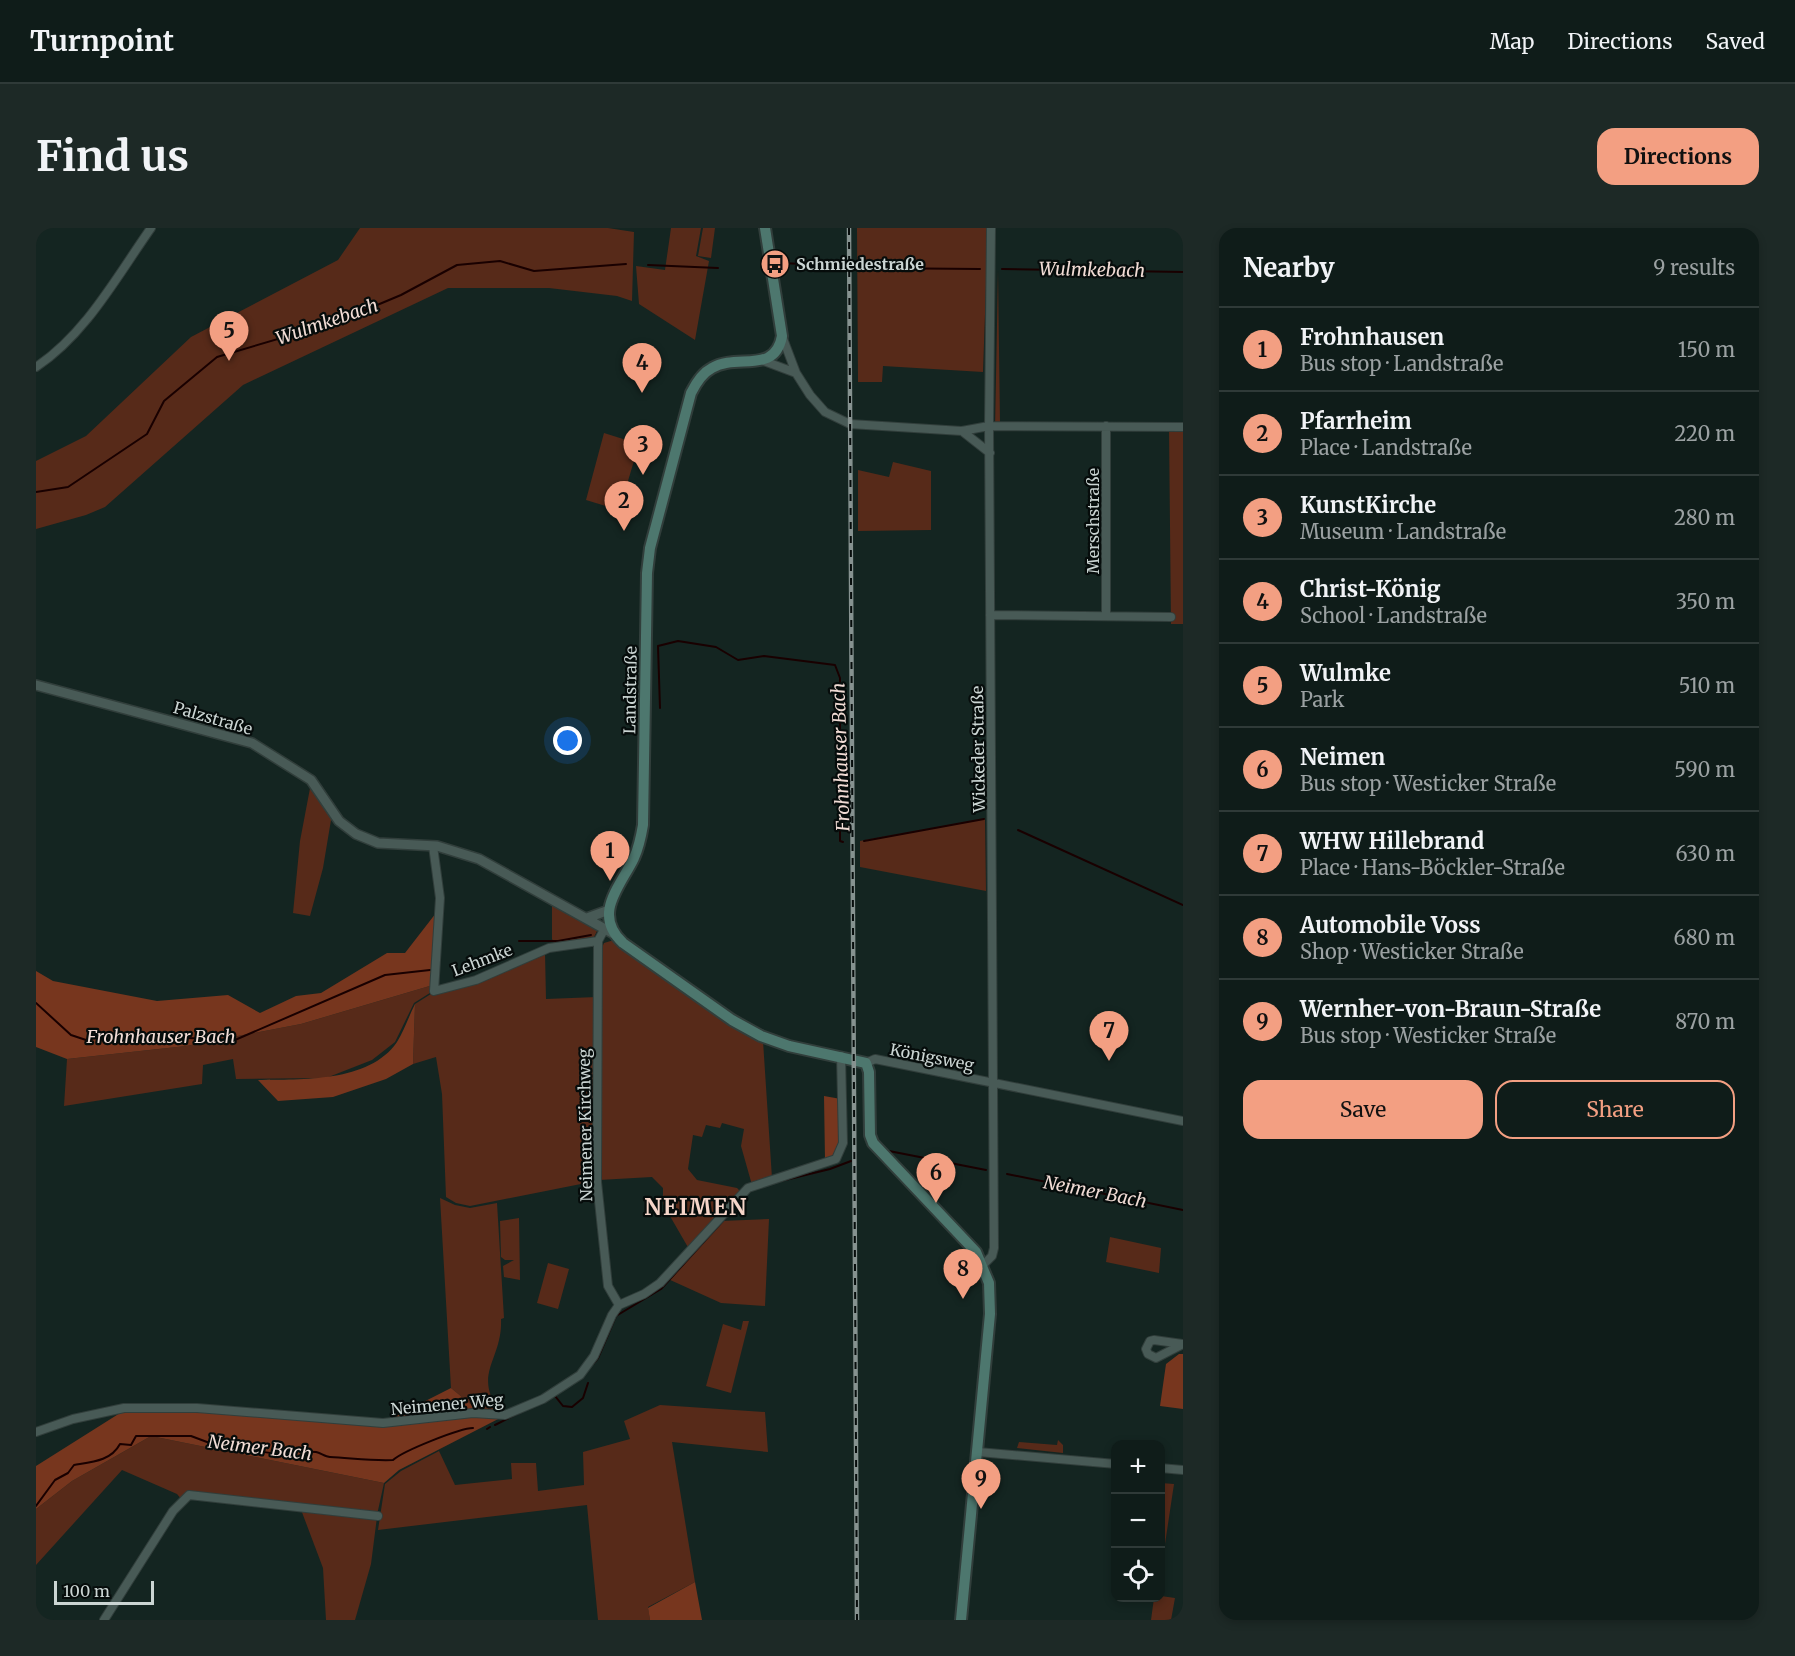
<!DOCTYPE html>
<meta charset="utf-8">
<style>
:root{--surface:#0f1c19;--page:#1d2926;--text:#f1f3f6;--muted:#9ba1a2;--line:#2f3a38;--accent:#f39f82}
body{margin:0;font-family:Merriweather,serif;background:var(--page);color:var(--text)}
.controls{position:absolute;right:18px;bottom:18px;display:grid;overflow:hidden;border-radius:12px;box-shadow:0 3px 9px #0003}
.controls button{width:54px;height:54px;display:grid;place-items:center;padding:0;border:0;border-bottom:2px solid var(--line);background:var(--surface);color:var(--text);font:30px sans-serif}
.scale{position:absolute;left:18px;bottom:15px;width:100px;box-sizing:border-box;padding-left:6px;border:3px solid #cbd5d3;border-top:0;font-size:16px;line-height:21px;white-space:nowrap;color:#cbd5d3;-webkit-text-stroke:4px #060c0b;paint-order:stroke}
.you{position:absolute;left:532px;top:513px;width:21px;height:21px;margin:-15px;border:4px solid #fff;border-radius:50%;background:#1a73e8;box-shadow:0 0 0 9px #1a73e833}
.badge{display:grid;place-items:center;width:39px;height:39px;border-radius:50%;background:var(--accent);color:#111;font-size:20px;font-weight:700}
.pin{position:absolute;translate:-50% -50px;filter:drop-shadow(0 2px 3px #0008)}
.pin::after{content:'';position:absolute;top:32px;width:21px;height:18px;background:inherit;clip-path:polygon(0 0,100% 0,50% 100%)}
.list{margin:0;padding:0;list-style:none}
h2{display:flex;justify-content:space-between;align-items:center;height:78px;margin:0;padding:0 24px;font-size:26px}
h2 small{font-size:20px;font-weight:400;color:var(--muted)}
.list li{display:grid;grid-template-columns:39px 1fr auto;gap:18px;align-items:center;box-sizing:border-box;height:84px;padding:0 24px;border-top:2px solid var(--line)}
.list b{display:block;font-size:22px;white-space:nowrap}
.list p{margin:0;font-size:20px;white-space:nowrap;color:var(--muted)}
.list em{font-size:20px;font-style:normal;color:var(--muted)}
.actions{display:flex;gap:12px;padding:18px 24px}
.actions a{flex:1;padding:14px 0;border:2px solid var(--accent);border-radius:18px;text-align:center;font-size:21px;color:var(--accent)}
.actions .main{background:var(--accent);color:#111}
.icon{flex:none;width:33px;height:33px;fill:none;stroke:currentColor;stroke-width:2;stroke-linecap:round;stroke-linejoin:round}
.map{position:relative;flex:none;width:1147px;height:1392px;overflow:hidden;border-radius:18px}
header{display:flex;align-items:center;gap:36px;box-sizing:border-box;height:84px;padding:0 30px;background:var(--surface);border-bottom:2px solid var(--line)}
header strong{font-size:28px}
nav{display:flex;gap:33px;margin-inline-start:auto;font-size:21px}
.intro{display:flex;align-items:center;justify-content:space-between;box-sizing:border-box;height:144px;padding:0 36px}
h1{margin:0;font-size:42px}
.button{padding:15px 27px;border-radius:18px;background:var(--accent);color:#111;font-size:21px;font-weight:700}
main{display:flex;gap:36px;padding:0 36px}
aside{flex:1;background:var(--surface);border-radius:18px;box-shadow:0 3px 9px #0003}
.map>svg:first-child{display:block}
.green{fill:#572a19}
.forest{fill:#77361e}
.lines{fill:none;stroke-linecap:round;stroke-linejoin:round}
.stream{stroke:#190000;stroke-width:2}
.minor-casing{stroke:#313e3b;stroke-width:10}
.tertiary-casing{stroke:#313e3b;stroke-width:12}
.secondary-casing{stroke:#313e3b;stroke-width:14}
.minor{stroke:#485a56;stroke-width:8}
.tertiary{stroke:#485a56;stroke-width:9}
.secondary{stroke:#4d776e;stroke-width:10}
.rail-casing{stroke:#869290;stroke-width:4.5}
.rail{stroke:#060c0b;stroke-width:2;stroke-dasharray:7;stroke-linecap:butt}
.labels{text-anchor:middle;stroke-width:4.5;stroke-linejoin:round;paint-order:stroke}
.poi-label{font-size:16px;font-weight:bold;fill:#cbd5d3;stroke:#060c0b;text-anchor:start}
.street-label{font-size:16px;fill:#cbd5d3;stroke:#060c0b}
.water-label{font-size:18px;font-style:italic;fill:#f1dcd5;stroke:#060c0b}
.district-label{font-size:22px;font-weight:bold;letter-spacing:1.5px;fill:#f5d5c9;stroke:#060c0b}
</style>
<header>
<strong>Turnpoint</strong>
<nav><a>Map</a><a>Directions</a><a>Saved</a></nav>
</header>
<div class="intro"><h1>Find us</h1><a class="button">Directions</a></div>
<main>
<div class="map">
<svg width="1147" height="1392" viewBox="0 0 1147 1392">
<rect width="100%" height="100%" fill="#142521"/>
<path class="green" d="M324,0H572L598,4L596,73L581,68L513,60H412L207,157L69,279L50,287L0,301V233L50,208L155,109L302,32Z
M635,0H665L660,28L673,33L659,112L603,76L600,38L629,42Z
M667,0H679L675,30L662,28Z
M821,0H952L947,144L847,138L846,154H822Z
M962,43L964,195L1147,197V396H1135L1133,201H959Z
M568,205L603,216L589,263L591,265L586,283L550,272Z
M857,234L895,243V302L822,303V242L853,249Z
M275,555L296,586L287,640L274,688L257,685L264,613Z
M949,591L950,663L824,639V613Z
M516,673L557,697L561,703L558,709L520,719L516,711Z
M578,712L696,797L727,813L736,950L716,957L705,918L708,901L686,895L684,900L670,897L666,909L657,907L652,941L661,952L701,960L706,965L653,1021L627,976V960L616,949L563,952L565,722L568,715Z
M509,725L510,771L561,769L560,953L434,978L420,975L410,969L406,866L400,829L377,836L379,776L398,764Z
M397,757V763L378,775L359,814L336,832L290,850L200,851L197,831L167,837L166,856L28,878L31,831L150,818L265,796Z
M404,970L419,977L434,980L461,975L468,1090L465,1091C467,1132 435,1146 465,1185L437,1184V1178L415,1160Z
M483,990L484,1052L468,1049L467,1038L478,1032H469L465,1029L464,993Z
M733,991L729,1078L685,1075L632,1051L685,993Z
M1074,1009L1125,1020L1123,1045L1070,1034Z
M512,1035L533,1041L522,1081L501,1075Z
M707,1093H713L695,1165L670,1158L687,1096L705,1102Z
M624,1177L729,1184L732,1224L636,1214L659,1354L612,1379L614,1392H562L551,1277L342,1302L349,1256L365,1243L403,1223L419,1257L476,1251L475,1235H500L502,1263L548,1257L547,1224L594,1211L588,1193Z
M115,1208L348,1255L341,1287L152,1266L146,1272L141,1266L86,1242L0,1337V1281L36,1253Z
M1022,1212L1027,1217V1225L981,1220L983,1214L1021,1217Z
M1125,1255L1138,1256L1126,1336H1124Z
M264,1279L341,1289L335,1336L319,1392H290L287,1340Z
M1125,1368L1139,1370L1135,1392H1115L1118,1370Z"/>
<path class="forest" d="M400,685L397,757L265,796L150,818L31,831L0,819V743L17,753L121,773L192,767L224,785L260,768L285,765L351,725H369Z
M379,776L377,836L350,851L297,869L242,873L222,852C265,851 333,855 361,814C368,803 373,788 379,776Z
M788,868L805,871L804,920L798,930L789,932Z
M1143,1126H1147V1181L1124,1178L1130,1136Z
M415,1160L437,1178V1184L348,1194Z
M92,1180L160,1181L348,1195L438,1187L468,1188L363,1242L348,1255L115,1208L36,1253L0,1281V1238Z
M659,1354L666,1392H614L612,1380Z"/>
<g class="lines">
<path class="stream" d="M746,35L807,38
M612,37L682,40
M829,40L944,41
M966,41L1147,44
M0,264L32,259L111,206L128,173L181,129L303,93L365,67L421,37L464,33L498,43L590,36
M624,480L622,418L642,413L680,419L702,432L728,428L799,437L804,450V613L807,614
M982,602L1147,677
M828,613L948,591
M483,713H522L555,707
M0,775L35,807L50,812L65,808H103L199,812L349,747L394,742
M853,923L950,942
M971,946L1147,982
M741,954L794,941L815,933
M557,1136L562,1130L580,1088L625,1061L715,962
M514,1170L519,1168L527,1178L536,1179L547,1170L552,1155
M459,1197L483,1185
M451,1201L454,1199
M0,1278L19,1252L32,1245L38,1237C56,1234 75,1233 84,1216L95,1217L100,1208H155L179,1217L183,1212C198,1221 247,1230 262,1222C269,1225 273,1223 280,1224C285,1225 289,1229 294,1229C315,1230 336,1233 357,1232C367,1223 424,1200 437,1200"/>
<g class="minor-casing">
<path id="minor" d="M746,108L760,145L774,167L789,184L814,196L926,203L953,198L1147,199
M728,133L760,145
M0,139C50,106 81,48 115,0
M1070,198V388
M926,203L954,225
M954,387L1135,389
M397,618L404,670L398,763L440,752L513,720L562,713
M569,700L562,713L561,954L572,1058L583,1077
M830,835L839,831L1147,893
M947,1037L956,1028L958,1020L953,198L955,0
M1118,1112L1147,1116L1120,1130L1112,1126L1110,1121L1114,1113Z
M0,1204L37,1191L88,1180H161L347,1195L437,1185L469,1187L507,1171L544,1147L558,1128L576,1087L583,1077L608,1066L624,1055L712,960L800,931L807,915L805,828
M942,1224L1080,1236
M1124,1240L1147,1242
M68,1392L137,1283L153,1267L342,1288"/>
</g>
<g class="tertiary-casing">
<path id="tertiary" d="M0,457L216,515L275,552L303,593L320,606L342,615L401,618L443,631L578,706
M551,690L573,682"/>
</g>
<g class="secondary-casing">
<path id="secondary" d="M729,0L746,108C739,147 701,125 676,140C666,145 660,155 655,165L614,320L611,345L607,597C605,609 603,619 598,630C584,659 556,686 587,715L696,792L725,808L753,818L830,835L833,844L834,907L837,915L940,1024L953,1055L954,1086L925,1392"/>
</g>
<use href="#minor" class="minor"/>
<use href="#tertiary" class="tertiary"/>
<use href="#secondary" class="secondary"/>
<g class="rail-casing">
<path id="rail" d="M813,0L821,1392"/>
</g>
<use href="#rail" class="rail"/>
</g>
<defs>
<g id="bus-disc" transform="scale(1.5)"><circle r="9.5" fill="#f39f82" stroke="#060c0b"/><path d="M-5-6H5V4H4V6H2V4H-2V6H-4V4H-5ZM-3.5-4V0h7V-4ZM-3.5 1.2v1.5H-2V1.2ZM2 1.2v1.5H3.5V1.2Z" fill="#111"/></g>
</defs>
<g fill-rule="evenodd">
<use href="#bus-disc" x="739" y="36"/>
</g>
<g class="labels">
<g class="poi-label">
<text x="760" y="42">Schmiedestraße</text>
</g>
<g class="street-label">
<text transform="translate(1057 293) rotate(-90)" y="6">Merschstraße</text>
<text transform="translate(594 462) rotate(-89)" y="6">Landstraße</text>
<text transform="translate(177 490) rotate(16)" y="6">Palzstraße</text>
<text transform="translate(942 521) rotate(-91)" y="6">Wickeder Straße</text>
<text transform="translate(446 732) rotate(-21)" y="6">Lehmke</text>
<text transform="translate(896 829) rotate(11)" y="6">Königsweg</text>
<text transform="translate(549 897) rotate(-91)" y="6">Neimener Kirchweg</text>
<text transform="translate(411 1176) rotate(-5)" y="6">Neimener Weg</text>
</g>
<g class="water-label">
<text transform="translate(1056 42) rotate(1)" y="6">Wulmkebach</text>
<text transform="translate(291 94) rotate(-19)" y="6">Wulmkebach</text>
<text transform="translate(805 529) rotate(-92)" y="6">Frohnhauser Bach</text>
<text x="125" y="815">Frohnhauser Bach</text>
<text transform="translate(1059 964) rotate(11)" y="6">Neimer Bach</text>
<text transform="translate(224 1220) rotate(7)" y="6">Neimer Bach</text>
</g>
<g class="district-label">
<text x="660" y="987">NEIMEN</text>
</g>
</g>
</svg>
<div class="controls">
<button>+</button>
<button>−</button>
<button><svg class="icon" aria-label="locate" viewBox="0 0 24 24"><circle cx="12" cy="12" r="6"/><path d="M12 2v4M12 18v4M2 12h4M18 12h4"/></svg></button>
</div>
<div class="scale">100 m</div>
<div class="you"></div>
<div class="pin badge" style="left:574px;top:653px">1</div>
<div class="pin badge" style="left:588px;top:303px">2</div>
<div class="pin badge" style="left:607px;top:247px">3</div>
<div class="pin badge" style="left:606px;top:165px">4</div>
<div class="pin badge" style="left:193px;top:133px">5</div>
<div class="pin badge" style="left:900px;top:975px">6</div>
<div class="pin badge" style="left:1073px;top:833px">7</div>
<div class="pin badge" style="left:927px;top:1071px">8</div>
<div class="pin badge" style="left:945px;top:1281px">9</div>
</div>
<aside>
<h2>Nearby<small>9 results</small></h2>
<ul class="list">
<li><span class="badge">1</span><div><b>Frohnhausen</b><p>Bus stop · Landstraße</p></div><em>150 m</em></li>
<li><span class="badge">2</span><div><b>Pfarrheim</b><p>Place · Landstraße</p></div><em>220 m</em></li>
<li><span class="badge">3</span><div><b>KunstKirche</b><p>Museum · Landstraße</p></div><em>280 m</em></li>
<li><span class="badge">4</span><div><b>Christ-König</b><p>School · Landstraße</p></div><em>350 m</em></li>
<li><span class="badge">5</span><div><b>Wulmke</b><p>Park</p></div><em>510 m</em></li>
<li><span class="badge">6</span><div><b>Neimen</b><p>Bus stop · Westicker Straße</p></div><em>590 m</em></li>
<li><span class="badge">7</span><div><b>WHW Hillebrand</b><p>Place · Hans-Böckler-Straße</p></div><em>630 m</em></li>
<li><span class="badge">8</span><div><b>Automobile Voss</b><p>Shop · Westicker Straße</p></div><em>680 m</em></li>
<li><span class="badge">9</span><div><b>Wernher-von-Braun-Straße</b><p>Bus stop · Westicker Straße</p></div><em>870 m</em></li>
</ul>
<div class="actions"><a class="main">Save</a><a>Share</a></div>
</aside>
</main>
